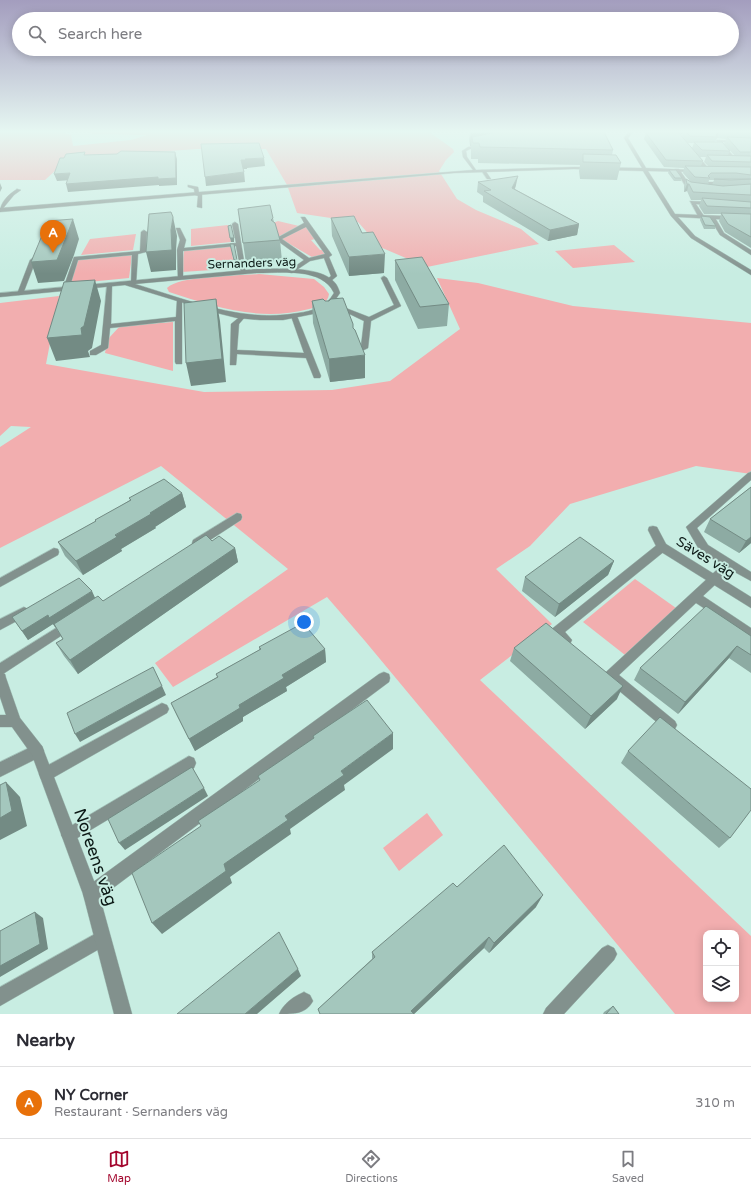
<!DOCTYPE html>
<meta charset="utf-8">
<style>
:root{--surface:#fff;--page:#f2f2f3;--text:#2b2b33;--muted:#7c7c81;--line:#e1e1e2;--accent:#a3062d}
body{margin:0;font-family:"Varela Round",sans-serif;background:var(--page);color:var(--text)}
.controls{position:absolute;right:12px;bottom:12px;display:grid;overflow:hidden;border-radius:8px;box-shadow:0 2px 10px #0003}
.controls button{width:36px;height:36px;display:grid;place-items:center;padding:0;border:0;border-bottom:1px solid var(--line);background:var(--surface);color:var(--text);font:20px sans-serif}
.you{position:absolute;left:304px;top:622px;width:14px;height:14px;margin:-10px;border:3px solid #fff;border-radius:50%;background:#1a73e8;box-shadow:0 0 0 6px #1a73e833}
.badge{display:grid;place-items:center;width:26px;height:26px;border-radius:50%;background:var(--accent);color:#fff;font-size:13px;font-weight:700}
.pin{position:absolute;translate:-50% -33px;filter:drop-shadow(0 1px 2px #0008)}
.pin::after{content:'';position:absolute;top:21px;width:14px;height:12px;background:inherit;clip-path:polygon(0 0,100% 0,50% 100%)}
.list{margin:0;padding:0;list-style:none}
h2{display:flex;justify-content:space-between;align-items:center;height:52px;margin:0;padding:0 16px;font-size:17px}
h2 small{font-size:13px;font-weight:400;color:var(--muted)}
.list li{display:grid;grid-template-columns:26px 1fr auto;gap:12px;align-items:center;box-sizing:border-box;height:72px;padding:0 16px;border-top:1px solid var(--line)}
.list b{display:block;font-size:15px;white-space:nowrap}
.list p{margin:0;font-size:13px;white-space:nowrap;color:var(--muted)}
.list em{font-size:13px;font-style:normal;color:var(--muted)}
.icon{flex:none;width:22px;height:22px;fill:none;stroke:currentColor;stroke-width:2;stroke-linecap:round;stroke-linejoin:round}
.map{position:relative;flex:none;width:751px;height:1014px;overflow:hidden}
.search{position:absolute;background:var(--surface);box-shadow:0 2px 10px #0003;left:12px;right:12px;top:12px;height:44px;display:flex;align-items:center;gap:10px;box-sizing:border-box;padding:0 14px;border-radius:22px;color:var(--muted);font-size:15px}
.sheet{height:124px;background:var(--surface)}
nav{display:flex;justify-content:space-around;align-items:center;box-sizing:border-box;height:56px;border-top:1px solid var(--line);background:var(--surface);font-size:11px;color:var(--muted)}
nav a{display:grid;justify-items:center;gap:2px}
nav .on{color:var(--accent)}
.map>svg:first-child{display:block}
.green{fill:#f2aeaf;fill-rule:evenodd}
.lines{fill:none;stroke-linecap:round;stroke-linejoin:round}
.service-casing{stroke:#a6c7bd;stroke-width:1}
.minor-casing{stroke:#a6c7bd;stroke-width:1}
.service{fill:#82918d;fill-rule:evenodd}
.minor{fill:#82918d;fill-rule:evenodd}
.wall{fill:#8daba3;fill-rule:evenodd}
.shaded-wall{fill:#738b84}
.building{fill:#a4c7bd;stroke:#738b84}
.labels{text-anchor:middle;stroke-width:4;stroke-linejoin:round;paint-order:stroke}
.far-street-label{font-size:12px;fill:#0b1815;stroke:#c8ede2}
.street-label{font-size:14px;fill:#0b1815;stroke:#c8ede2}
.near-street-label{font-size:17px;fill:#0b1815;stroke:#c8ede2}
</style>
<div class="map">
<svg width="751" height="1014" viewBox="0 0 751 1014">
<rect width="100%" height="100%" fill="#c8ede2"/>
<path class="green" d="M0,132H62L71,135L73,146L131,140L147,135L94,134L87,132H429L453,149L454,152L446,160L439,171L457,199L476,210L521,229L539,244L427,267L380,247L358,222L297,213L287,185L266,149H197L69,158L45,180H0Z
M278,221L299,226L278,237L273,223Z
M228,225L231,242L191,246V229Z
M307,225L315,239L311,240L320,250H322L325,255L312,257L281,239Z
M136,234L133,250L81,255L90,239Z
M614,245L635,262L573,268L555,251Z
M234,246L232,254L234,265H229V269L181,272L184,251Z
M132,255L129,278L68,284L75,260Z
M259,274L314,279L324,287L329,294C328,304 317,307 309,309C260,322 215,307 169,292L167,288C180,275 239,276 259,274Z
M437,278L478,283L573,306L751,323V474L696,466L570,504L530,546L496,569L552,624L480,680L751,936V1014H675L365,641L327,597L173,687L155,663L288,569L161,466L0,548V447L31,427L11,426L0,436V303L59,296L46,364L204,392L332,390L390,381L460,329ZM706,933H736V999H706Z
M173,322V371L105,353L108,339L120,326Z
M635,579L676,608L625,655L583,622Z
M427,813L443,835L399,871L383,848Z"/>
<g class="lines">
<g class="service-casing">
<path id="service" d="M682,132H687L680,135L710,170V172H706L675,135Z
M716,140L751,141V143L721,142L737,160H751V162H734Z
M675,169H679L690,185L698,187V189L686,187Z
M481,170H485L491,179H487Z
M707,182H726L728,183L726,184H712L716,190L714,191Z
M188,185L198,187L199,193L202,194V208L197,207L198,196L195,195L194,189L188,187Z
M17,189L21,190L14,195L0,212C0,202 9,194 17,189Z
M690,201L713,202L716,204L713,206L696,204L704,216L701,218L698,216Z
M710,216H714L724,233L751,250V255L720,235L709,217Z
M301,217H305L332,255L329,257L337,276L331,281L326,280L331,276L324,258L310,261L292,273L287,272L304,260L275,239L304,223ZM306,227L325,254L309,258L282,239Z
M235,222L238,224L246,273L241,272L236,246L183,251V278L178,279L177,250L180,240L176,228H180L186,240L184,248L236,243L232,224Z
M144,230L147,232L146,252L138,254L136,284L131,283L132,255L78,260L69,289L64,290L63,289L74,257L140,251L141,232Z
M33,258L36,260L23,294L18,295L17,294L30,260Z
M384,276L387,278L401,306L371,321L368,348L364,350L355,351V347L361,346L364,321L333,306L338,305L369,317L394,305L381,278Z
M107,284L112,285L111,324L176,317L177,300L182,299V364H176L175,362V321L110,328L108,348L96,355H90V351L101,345Z
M294,314L297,316L321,376L320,378H314L306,358L237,354L236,365H230L231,324L242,315L245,317L239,324L237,350L304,353L291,316Z
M751,472V480L697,528L708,545L751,572V581L731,570L703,596L751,628V639L696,603L619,675L675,721L677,725L675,729L670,731L665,729L606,680L604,676L606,672L722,565L700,551L686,527L748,473Z
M237,513L241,514L242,517L241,520L201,546H193L192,543L193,540Z
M662,543L666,544L667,547L666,550L565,632L572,640L570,644C562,646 555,639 551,632L553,628L658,544Z
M54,548L58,549L59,552L58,555L0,587V578Z
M24,607L28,609L30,612L28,615L0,630V619Z
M69,620L73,622L75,625L73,628L0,676V663Z
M384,672L389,674L390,678L389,682L97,900L91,902L85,900L83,894L85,888L379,674Z
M162,703L167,705L169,709L167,713L51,779L46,781L41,779L39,774L41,769Z
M37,744L42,746L44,751L42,756L0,777V762Z
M189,756L194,758L196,763L194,768L69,843L64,840L61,835L64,830Z
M102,930L108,932L110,938L108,944L0,1006V987Z
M608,945L614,948L617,954L614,960L564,1014H543L546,1008L602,948Z
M304,992L310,995L313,1001C306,1014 294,1014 279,1014C283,1004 294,996 304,992Z"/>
</g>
<g class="minor-casing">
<path id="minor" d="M629,132H633L628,138L646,168L696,170L698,171L696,172L648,171L675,214L751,217V221L678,217L695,236L751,270V275L691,238L671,216L643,171L574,169L454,173L0,212V208L473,170L463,157L462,151L468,147L484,145L485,147L470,149L466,151L467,157L476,170L574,167L642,168L624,138Z
M257,269C277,269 323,265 336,284C338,287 339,290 340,293L331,306L318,313L283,320H260L237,318L213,312L125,285L0,297V293ZM257,273C281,273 322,267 334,293C326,307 313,311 298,313C241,323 189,300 135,284Z
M653,526L657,527L666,544L751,597V608L658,550L648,530L649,527Z
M0,672L5,674L6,678L20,718L42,746L99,894L132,1014H114L83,894L32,755L12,727H0V715H6L0,697Z"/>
</g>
<use href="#service" class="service"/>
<use href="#minor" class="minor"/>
</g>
<path class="wall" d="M470,132H604L613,150L612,155L621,163L617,180L580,179L579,171L580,165L478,163V159H471V146H470L469,139Z
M656,132H679H678L703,161L701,166H708L704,162L706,157H700L692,148L694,143H688L682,136L684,132H751V248L725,232L719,221L721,214H704L699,206L701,200H691L687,191L684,192V186L686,179L690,181L683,173L684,168L664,167L644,139L646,133H656ZM717,138L726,139L724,144L735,156L728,155L730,151L715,142ZM709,180H714L712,185L708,184Z
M669,170L682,178L681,181H674L668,173Z
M478,182L516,185L515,189L579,224L577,235L548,241L483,202V196L477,192Z
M238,209L273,218L274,222L280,240L282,261L246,263Z
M701,216L716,226L715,229H704L700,220Z
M331,218L384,273L349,276L332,236Z
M395,260L449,304L447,326L418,329L395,280Z
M312,301L353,328L365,378L330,382L313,323Z
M751,487V543L739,553L704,532L710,519Z
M182,493L186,507L155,527L156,528L121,549L122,551L83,575L65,556L58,542L96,521L130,500L129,498Z
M212,541L235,548L238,562L78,674L64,656L56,643L63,639L53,624L28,640L12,617L95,598L103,601Z
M614,561L608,575L555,617L522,591L525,577Z
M751,636V673L729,658L678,714L634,680L640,668Z
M259,647L325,649L326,662L286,687L287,691L243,717V721L195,751L177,716L171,703L217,677L216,674L259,650Z
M514,648L617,699L585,729L510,661Z
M628,751L730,838L719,848L621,763Z
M457,887L536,907L489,953L484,948L414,1014H320L318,1009L372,959V952Z
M613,1006L619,1014H603L604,1012Z"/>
<path class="shaded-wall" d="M471,132H519L518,141L479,143L472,137L471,146H470Z
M719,132L717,138L716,139L717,137L716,134Z
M175,152L177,159V185L159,186V185L68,192L66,184Z
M264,158L265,166L247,168V169H242L241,160L245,159Z
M244,172L245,182L206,186L205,177Z
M70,173L72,180L57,181L54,174Z
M518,176L516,185L511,198L512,188Z
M0,183L2,188L0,192Z
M687,184H689L687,191L684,192Z
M173,217L177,236L176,250V270L151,272L146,252L171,230Z
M73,219L79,239L74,255L64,281L38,283L31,262Z
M579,224L577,235L548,241L550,230Z
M230,238H234V242H231Z
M385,254L384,273L349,276V257Z
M234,260H237L238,264H234Z
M95,280L101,301L92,348L88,351L90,357L56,361L47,338L81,328Z
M216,299L220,321L226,382L191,386L186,363Z
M365,355V378L330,382L329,359Z
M182,493L186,507L155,527L156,528L121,549L122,551L83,575L76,561L150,513Z
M751,537V543L739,553L746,541Z
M235,548L238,562L78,674L70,660Z
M614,561L608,575L555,617L559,604Z
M92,591L96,600L55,627L49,618Z
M48,615L53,624L28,640L22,631Z
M737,646L729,658L678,714L685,702Z
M325,649L326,662L286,687L287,691L243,717V721L195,751L189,739L282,675Z
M162,686L166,695L80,742L75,734Z
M623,686L617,699L585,729L591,716Z
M393,733V749L344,785L345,790L290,829L291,834L230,877L232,883L162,934L152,923L224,864L341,771Z
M6,782L20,797L27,826L0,840V818Z
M204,788L208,796L125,850L119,843Z
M543,895L536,907L489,953L494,943Z
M35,912L43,918L48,949L0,977V966Z
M489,937L484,948L414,1014L411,1011Z
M298,969L301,976L257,1014H245Z"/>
<path class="building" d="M497,132H604L613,150L480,147L479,143H473L472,137Z
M660,132H678L703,161L666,160L646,133H660Z
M686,132H751V133L719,132L716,134L717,137L690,136Z
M727,137L751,138V152H740Z
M694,142H722L730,151L702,150Z
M259,143L264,158L245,159L246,160H241L244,172L205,177L201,144Z
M121,151L175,152L176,178L158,179V177L66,184L70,173L54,174L60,158H64L66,154L85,152L84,155L117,154Z
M583,154L616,155L621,163L583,162Z
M707,155L751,156V162L712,161Z
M685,166L751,167V175L736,173H711L708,176L710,178L695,177Z
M669,170H676L682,178H675Z
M518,176L512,188L579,224L550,230L484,191L491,190L478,182Z
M686,179L691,182L723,186L751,184V195L693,192L689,184H687Z
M714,179H751L731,180Z
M702,198L751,202V208L707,206Z
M270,205L273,218L271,220L275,223L280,240L243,243L238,209Z
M171,212L173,217L171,230L172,250L146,252L149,214Z
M721,213L751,214V237L728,224Z
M354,216L362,233L373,232L385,254L349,257L331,218Z
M701,216L710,217L716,226L705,225Z
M73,219L67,235L57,260L31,262L48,221Z
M231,225L234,238H230L228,226Z
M230,244H234L237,260H234Z
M422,257L449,304L420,307L395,260Z
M95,280L84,326L81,328L82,335L47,338L64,282Z
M343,298L353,324V328L355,330L365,355L329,359L312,301L323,299L325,301H329L331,299Z
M216,299L222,359L186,363L184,303Z
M164,479L182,493L150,513L151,514L115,535L117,537L76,561L58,542L96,521L95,520L131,500L129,498Z
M751,487V537L746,541L710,519Z
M206,535L212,541L219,536L235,548L70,660L56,643L63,639L54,624L98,596L103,601Z
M580,537L614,561L559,604L525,577Z
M79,578L92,591L49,618L48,615L22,631L12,617Z
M706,606L751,636V655L737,646L685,702L640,668Z
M303,623L325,649L282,675L284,678L239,705L240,708L189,739L171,703L218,677L216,674L261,649L259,647Z
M546,623L623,686L591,716L514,648Z
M153,667L162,686L75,734L67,713Z
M367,700L393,733L341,771L344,775L285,816L288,820L224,864L226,871L152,923L132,873L201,826L198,821L260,780L258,776L314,738L313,736Z
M660,717L751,789V810L730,838L628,751Z
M192,767L204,788L119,843L108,819Z
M6,782L12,811L0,818V785Z
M504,845L543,895L494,943L489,937L411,1011L414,1014H320L318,1009L375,957L372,952L453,883L457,887Z
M35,912L40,944L0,966V931Z
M279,932L298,969L245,1014H177Z
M613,1006L619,1014H606Z"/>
<linearGradient id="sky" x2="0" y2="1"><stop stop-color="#a39dbe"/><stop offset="0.48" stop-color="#e6f7f2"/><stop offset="1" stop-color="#e6f7f2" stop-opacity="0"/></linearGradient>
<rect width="751" height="274" fill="url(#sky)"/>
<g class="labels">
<g class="far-street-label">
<text transform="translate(252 263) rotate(-2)" y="4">Sernanders väg</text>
</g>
<g class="street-label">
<text transform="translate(706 557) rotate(32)" y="5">Säves väg</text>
</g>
<g class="near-street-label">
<text transform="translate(96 857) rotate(71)" y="6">Noreens väg</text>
</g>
</g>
</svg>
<div class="controls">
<button><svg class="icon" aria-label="locate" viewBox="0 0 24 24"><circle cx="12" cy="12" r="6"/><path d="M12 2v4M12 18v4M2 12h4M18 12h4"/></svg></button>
<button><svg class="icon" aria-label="layers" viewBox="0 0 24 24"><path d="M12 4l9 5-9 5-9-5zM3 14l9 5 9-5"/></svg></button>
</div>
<div class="you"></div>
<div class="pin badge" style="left:53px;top:253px;background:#e8710a">A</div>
<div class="search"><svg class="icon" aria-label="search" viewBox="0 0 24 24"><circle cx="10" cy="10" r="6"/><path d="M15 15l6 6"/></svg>Search here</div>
</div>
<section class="sheet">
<h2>Nearby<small></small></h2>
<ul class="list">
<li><span class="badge" style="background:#e8710a">A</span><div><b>NY Corner</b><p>Restaurant · Sernanders väg</p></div><em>310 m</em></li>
</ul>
</section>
<nav>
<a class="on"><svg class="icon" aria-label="map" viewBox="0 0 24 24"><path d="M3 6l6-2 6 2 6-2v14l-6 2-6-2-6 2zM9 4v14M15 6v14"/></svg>Map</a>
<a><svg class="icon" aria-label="directions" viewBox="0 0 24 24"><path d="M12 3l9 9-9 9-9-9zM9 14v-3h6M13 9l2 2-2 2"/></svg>Directions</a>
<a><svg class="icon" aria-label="saved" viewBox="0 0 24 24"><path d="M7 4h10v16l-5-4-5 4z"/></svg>Saved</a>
</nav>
